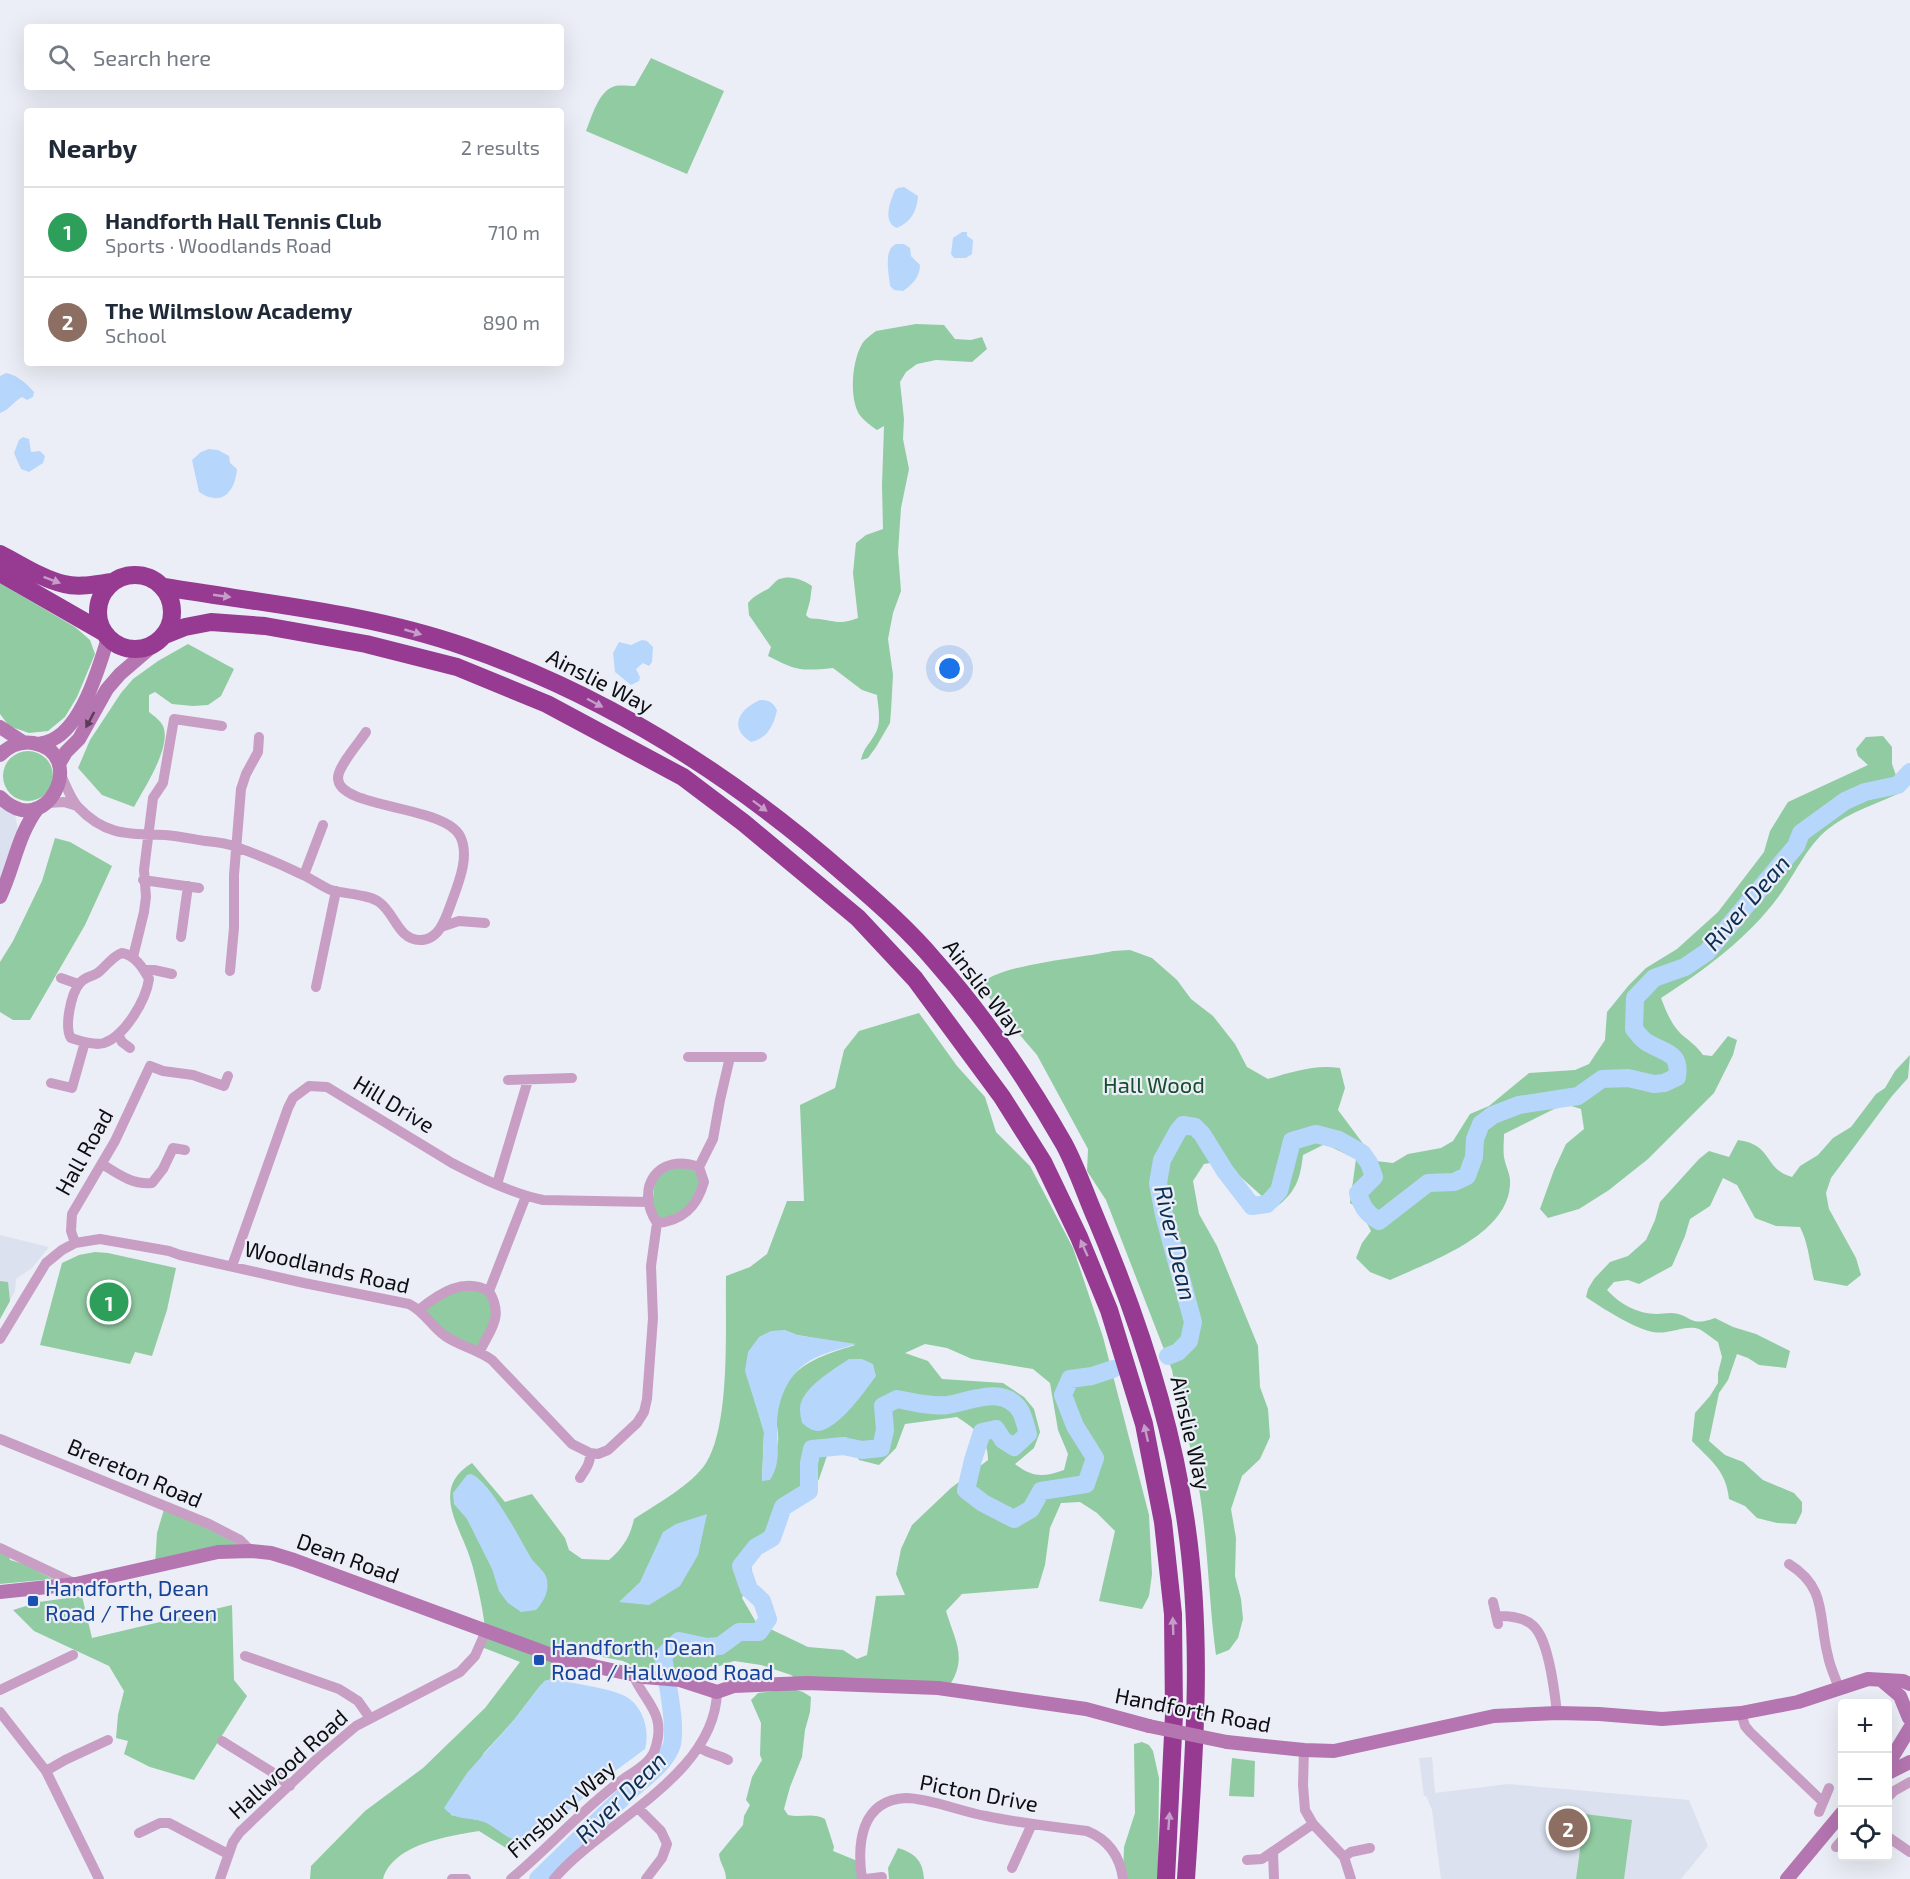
<!DOCTYPE html>
<meta charset="utf-8">
<style>
:root{--surface:#fff;--page:#f6f6f7;--text:#1f2937;--muted:#747a83;--line:#e0e1e3;--accent:#b45309}
body{margin:0;font-family:"Exo 2",sans-serif;background:var(--page);color:var(--text)}
.controls{position:absolute;right:18px;bottom:18px;display:grid;overflow:hidden;border-radius:6px;box-shadow:0 6px 24px #0002}
.controls button{width:54px;height:54px;display:grid;place-items:center;padding:0;border:0;border-bottom:2px solid var(--line);background:var(--surface);color:var(--text);font:30px sans-serif}
.you{position:absolute;left:950px;top:669px;width:21px;height:21px;margin:-15px;border:4px solid #fff;border-radius:50%;background:#1a73e8;box-shadow:0 0 0 9px #1a73e833}
.badge{display:grid;place-items:center;width:39px;height:39px;border-radius:50%;background:var(--accent);color:#fff;font-size:20px;font-weight:700}
.pin{position:absolute;translate:-50% -50%;border:3px solid #fff;box-shadow:0 2px 6px #0006}
.list{margin:0;padding:0;list-style:none}
h2{display:flex;justify-content:space-between;align-items:center;height:78px;margin:0;padding:0 24px;font-size:26px}
h2 small{font-size:20px;font-weight:400;color:var(--muted)}
.list li{display:grid;grid-template-columns:39px 1fr auto;gap:18px;align-items:center;box-sizing:border-box;height:90px;padding:0 24px;border-top:2px solid var(--line)}
.list b{display:block;font-size:22px;white-space:nowrap}
.list p{margin:0;font-size:20px;white-space:nowrap;color:var(--muted)}
.list em{font-size:20px;font-style:normal;color:var(--muted)}
.icon{flex:none;width:33px;height:33px;fill:none;stroke:currentColor;stroke-width:2;stroke-linecap:round;stroke-linejoin:round}
.map{position:relative;flex:none;width:1910px;height:1879px;overflow:hidden}
.search{position:absolute;background:var(--surface);box-shadow:0 6px 24px #0002;left:24px;top:24px;width:540px;height:66px;display:flex;align-items:center;gap:15px;box-sizing:border-box;padding:0 21px;border-radius:6px;color:var(--muted);font-size:22px}
.panel{position:absolute;background:var(--surface);box-shadow:0 6px 24px #0002;left:24px;top:108px;width:540px;height:258px;border-radius:6px}
.map>svg:first-child{display:block}
.built{fill:#dbe1ef}
.green{fill:#91cba2;fill-rule:evenodd}
.water{fill:#b7d6fc}
.lines{fill:none;stroke-linecap:round;stroke-linejoin:round}
.river{stroke:#b7d6fc;stroke-width:18}
.street{stroke:#c99ec5;stroke-width:10}
.secondary{stroke:#b475b0;stroke-width:14}
.highway{stroke:#963a92;stroke-width:18}
.secondary-bridge{stroke:#b475b0;stroke-width:14}
.oneway{fill:#c59dc9}
.oneway2{fill:#583c59}
.transit-dot{fill:#1a4fb4;stroke:#ebeef6;stroke-width:2}
.labels{text-anchor:middle;stroke-width:4.5;stroke-linejoin:round;paint-order:stroke}
.street-label{font-size:22px;fill:#0d0e11;stroke:#ebeef6}
.park-label{font-size:22px;fill:#174e2d;stroke:#ebeef6}
.transit-label{font-size:22px;fill:#164399;stroke:#ebeef6;text-anchor:start}
.water-label{font-size:24px;font-style:italic;fill:#0a2e55;stroke:#ebeef6}
</style>
<div class="map">
<svg width="1910" height="1879" viewBox="0 0 1910 1879">
<rect width="100%" height="100%" fill="#ebeef6"/>
<path class="built" d="M0,797L15,814L20,841L0,896Z
M0,1235L49,1247L32,1268L16,1279L15,1291L0,1319Z
M1432,1757L1435,1793L1508,1784L1689,1800L1708,1846L1681,1879H1441L1432,1810L1426,1796H1424L1419,1758Z"/>
<path class="green" d="M651,58L724,91L687,174L586,131C592,117 598,91 615,86C621,85 629,86 635,86Z
M916,324L944,325L955,339L971,340L982,337L987,349L972,362L936,360L917,364L906,372L900,382L904,419L903,439L909,469L901,508L898,552L901,591L893,613L888,639L893,675L891,711L890,723L876,747L868,758L861,760C864,747 869,745 875,734C882,723 878,707 877,695L862,690L833,668C801,671 797,671 768,656L771,647L749,615L748,603C754,596 760,593 768,589C772,586 775,581 779,579C791,575 802,579 812,586L810,601L806,615C810,620 812,618 819,619C835,621 841,625 858,618L853,573L856,543L866,535L883,529L882,485L884,426L877,430C870,425 864,421 859,414C849,397 852,361 862,344C865,339 871,335 876,331Z
M0,583L75,627L90,640L95,654L77,697L65,717L48,731L29,733L9,726L0,714Z
M188,644L234,669L221,696L208,705L193,706L172,704L155,692L149,695V712C154,716 161,721 163,726C172,747 144,788 134,807L102,795L78,768L90,740L121,693L133,679L158,661Z
M1883,736L1892,747V764L1902,792C1877,804 1851,811 1828,829C1806,847 1796,873 1779,896C1747,939 1706,969 1661,998C1666,1011 1671,1024 1681,1034C1689,1041 1696,1045 1703,1055L1712,1056L1728,1036L1737,1040L1733,1055L1714,1093L1648,1159L1609,1190L1579,1209L1548,1218L1540,1209L1554,1170L1566,1144L1584,1129L1581,1109L1568,1105L1554,1109L1504,1134C1504,1141 1503,1149 1504,1157C1505,1164 1509,1172 1510,1179C1513,1234 1431,1261 1390,1280L1370,1272L1356,1258L1362,1243L1371,1231L1360,1210L1350,1203L1356,1159L1325,1144L1303,1155C1300,1180 1296,1192 1275,1208L1223,1161L1204,1164L1193,1181L1199,1214L1217,1246L1258,1346L1260,1387L1268,1409L1270,1437L1260,1459L1242,1476L1231,1509L1236,1538L1235,1576L1241,1599L1243,1619L1238,1638L1229,1650L1216,1655C1208,1596 1208,1536 1197,1477C1190,1441 1178,1406 1172,1370L1106,1200L1087,1171L1088,1149L1037,1055L995,1006L986,993L985,981C1006,964 1082,958 1113,951L1130,950L1152,958L1177,980L1191,999L1213,1016L1235,1044L1247,1067L1268,1079C1291,1072 1316,1064 1340,1068L1345,1088L1338,1110L1376,1161L1393,1163L1408,1154L1441,1148L1453,1141L1470,1114L1489,1106L1529,1073L1575,1070L1589,1064L1605,1040L1607,1012L1629,985L1646,968L1677,949L1718,912L1764,852L1770,831L1788,802L1868,765L1858,756L1856,749L1866,737Z
M3 776a25 25 0 1 1 50 0a25 25 0 1 1-50 0Z
M55,838L70,842L112,866L85,925L30,1020H13L0,1012V962L13,941L42,881Z
M919,1013L957,1066L985,1097L996,1132L1030,1166L1073,1248L1103,1337L1149,1515L1152,1574L1149,1596L1142,1609L1099,1601L1115,1531L1097,1513L1080,1502L1061,1503L1050,1528L1045,1565L1038,1588L962,1594L946,1611C955,1641 969,1659 947,1689L801,1684L791,1675L761,1665L734,1661L711,1669L681,1672L635,1667L623,1661L598,1656L584,1648L558,1650L556,1670L552,1679L545,1681L540,1686L514,1720L484,1753L451,1815L484,1821L512,1838L521,1841L511,1851L479,1831C449,1836 393,1844 383,1879H310L311,1866L365,1811L423,1768L485,1708L520,1662L479,1646C481,1641 485,1635 485,1629C484,1613 476,1577 471,1561C461,1527 429,1489 472,1463L505,1502L532,1494L565,1538L569,1550L582,1559L609,1560C623,1548 630,1537 634,1519C655,1505 693,1484 706,1463C731,1423 725,1324 726,1276L750,1267L767,1254L787,1201H804L800,1105L835,1088L844,1050L859,1031ZM784,1330L797,1335L855,1345C814,1358 780,1368 777,1418C776,1426 779,1434 778,1442C776,1454 767,1469 762,1481L764,1432L754,1398ZM925,1344L947,1348L972,1359L1033,1369L1050,1383L1058,1430L1068,1454L1064,1470C1044,1477 1033,1478 1015,1464L1034,1448L1040,1432L1034,1409L1024,1397L1003,1383L942,1379L928,1361L905,1353ZM957,1417C975,1429 988,1437 988,1460L951,1488L912,1525L901,1549L896,1574L905,1595L876,1596L867,1655L857,1659L843,1650L808,1647L756,1622L742,1598L752,1572L751,1559L764,1532L811,1495L819,1479L828,1453L839,1440L846,1437L859,1460L879,1465L896,1448L905,1424Z
M1910,1055L1908,1078L1892,1096L1831,1178L1826,1193L1829,1209L1856,1258L1861,1275L1847,1286L1814,1280C1809,1261 1809,1245 1800,1227L1776,1226L1755,1218L1737,1185L1723,1178L1710,1206L1690,1219L1685,1236L1672,1266L1639,1284L1628,1280L1614,1282L1607,1290C1620,1304 1637,1314 1657,1314C1661,1314 1666,1313 1671,1313C1692,1314 1688,1328 1715,1318L1733,1327L1756,1334L1790,1351L1786,1368L1759,1365L1748,1358L1737,1354L1728,1380L1719,1393L1709,1441L1725,1455L1743,1462L1763,1480L1794,1493L1802,1502V1512L1796,1524L1777,1523L1757,1518L1745,1506L1729,1499C1726,1470 1711,1461 1692,1441L1695,1413L1710,1396L1718,1383V1373L1722,1357L1718,1342C1712,1338 1705,1332 1699,1329C1685,1324 1670,1335 1653,1332C1635,1329 1602,1308 1586,1297L1588,1289L1594,1279L1610,1262L1628,1256L1646,1240L1655,1220L1660,1202L1699,1159L1709,1151L1729,1157L1738,1140C1774,1145 1763,1169 1792,1177L1800,1166L1818,1155L1833,1138L1851,1127L1876,1094L1885,1088L1895,1071Z
M675,1164L702,1173L693,1205L667,1222L651,1214L656,1172Z
M95,1252L108,1253L176,1268L167,1310L152,1356L135,1352L130,1364L40,1345L62,1263L79,1255Z
M0,1281L8,1282L10,1301L0,1319Z
M482,1287L497,1310L480,1351L457,1343L420,1309L450,1290Z
M165,1506L251,1551L155,1566L157,1533Z
M0,1553L9,1557L10,1560L24,1564L53,1579L0,1584Z
M82,1596L92,1638L232,1605L234,1680L247,1696L194,1780L150,1767L124,1754L128,1741L116,1738L118,1715L124,1691L109,1666L34,1631L13,1610L39,1602Z
M793,1689L803,1692L811,1697L810,1712L805,1730L802,1757L790,1787L784,1809L788,1815C801,1818 813,1812 825,1819L834,1847L833,1851L860,1862L862,1879H726C726,1869 720,1864 719,1854L743,1825L744,1816L750,1805L746,1800L752,1777L762,1760L760,1755L761,1723L751,1700L758,1693Z
M1142,1742L1149,1745L1153,1751L1159,1778L1158,1879H1123L1124,1847L1135,1813L1134,1744Z
M1232,1758L1255,1761L1254,1797L1229,1796Z
M1585,1814L1632,1820L1624,1879H1576Z
M898,1848C915,1853 923,1861 924,1879H889L888,1868Z"/>
<path class="water" d="M904,187L918,196C917,211 911,222 897,228C882,222 890,202 895,190L898,188Z
M962,232H967V236L973,240L972,254L966,258H954L951,254L953,238Z
M896,244H904L910,248L911,256L920,265C920,277 912,285 903,291L894,290L890,286C889,273 883,250 896,244Z
M6,373C17,375 26,383 34,392L33,397L27,400L22,397C13,402 9,410 0,413V376Z
M23,437L29,439L31,452L40,451L45,456L43,463L29,472L21,469L14,453L19,440Z
M209,449L218,450L229,456L230,463L237,469C235,493 221,507 199,492L192,460L201,452Z
M642,640L647,641L653,647L652,662L649,666L643,663L636,669L640,677L639,681L631,685L615,672L613,653L619,642L631,645Z
M760,700C768,700 773,702 777,710C774,725 767,739 751,742C728,728 739,709 760,700Z
M784,1330L797,1335L856,1344C841,1349 822,1353 808,1362C785,1377 776,1405 777,1431C778,1450 780,1464 770,1480L762,1481L764,1432L745,1371L748,1352L759,1337L771,1331Z
M849,1359H862L873,1364L876,1376C864,1392 843,1423 823,1430C815,1433 808,1428 802,1423C801,1419 800,1414 800,1409C800,1389 834,1369 849,1359Z
M471,1474C490,1481 520,1539 531,1558C536,1566 546,1571 547,1580C549,1592 544,1601 536,1610L521,1612L508,1603L499,1591L492,1569L467,1519L454,1504L453,1493L467,1475Z
M707,1514L698,1555L680,1586L649,1605L619,1602L640,1582L663,1532L676,1524Z
M552,1679C570,1683 610,1688 625,1696C643,1706 650,1729 645,1749L603,1780L545,1832C538,1835 530,1840 522,1841C508,1842 496,1826 484,1822C468,1816 457,1822 444,1808L467,1773L514,1720L540,1686L545,1681Z"/>
<g class="lines">
<path class="river" d="M1168,1356L1178,1352L1189,1341L1193,1322L1164,1215L1158,1183L1162,1160L1178,1131L1183,1125L1195,1127L1202,1134L1225,1171L1252,1206L1267,1204L1279,1191L1292,1141L1316,1134L1339,1140L1362,1153L1369,1163L1374,1177L1358,1193C1362,1207 1367,1214 1379,1221L1428,1183L1454,1182L1467,1176L1474,1157L1475,1139L1481,1124L1493,1115L1519,1105L1578,1096L1602,1079L1628,1078L1654,1084L1664,1083L1677,1077C1681,1052 1665,1053 1648,1043C1642,1040 1638,1034 1634,1029L1635,998L1654,978L1685,967L1707,952L1796,846L1801,833L1845,801L1865,792L1898,785L1910,772
M538,1879C569,1849 599,1819 631,1790C645,1777 663,1766 671,1747C678,1730 666,1677 663,1656L679,1641L707,1647L720,1646L739,1632H759L768,1619L762,1601L749,1589L741,1566L756,1547L772,1538L783,1507L809,1491V1463L812,1449L843,1446L862,1450L881,1448L885,1430L883,1406L897,1399C913,1402 931,1407 948,1405C971,1401 1005,1384 1021,1412C1024,1418 1026,1427 1028,1434L1014,1447L1003,1440L996,1429L982,1432L973,1460L966,1490L983,1503L1014,1519L1031,1509L1041,1491L1086,1484L1095,1458L1075,1426L1063,1395L1070,1379L1092,1376L1113,1369"/>
<path class="street" d="M61,775C66,785 70,798 78,807C105,836 129,834 165,835C178,836 192,839 205,841C215,842 226,843 236,847C259,855 281,864 303,875C312,879 321,886 331,890C344,894 368,894 379,902C395,913 398,940 420,940C440,940 446,917 452,901C459,882 470,855 460,836C444,805 338,809 338,778C338,766 359,743 366,732
M47,803L64,802L77,806
M304,875L323,825
M143,880L199,888
M441,927L459,921L485,923
M181,937L188,886
M122,953C135,955 143,968 149,979C146,1000 125,1036 104,1043C94,1046 81,1041 71,1038C64,1027 71,993 80,983C85,976 94,977 100,971C108,964 113,956 122,953Z
M133,957L144,912L146,897L144,870L153,798L163,783L174,719L222,726
M144,970H154L172,974
M230,971L234,928V875L241,789L246,774L258,752L259,737
M61,978L78,984
M316,987L336,891
M118,1034L122,1042L130,1048
M688,1057H762
M508,1080L572,1078
M51,1083L72,1088L85,1042
M102,1164C118,1174 133,1185 152,1183L163,1169L173,1148L185,1150
M699,1167L713,1139L720,1100L730,1057
M497,1184L528,1080
M75,1243L71,1231L72,1214L115,1141L150,1066L163,1071L193,1075L224,1086L228,1076
M232,1266L288,1108L293,1098L309,1086L327,1087L452,1163C481,1178 511,1193 543,1200L648,1202
M489,1291L526,1196
M420,1309C440,1293 464,1277 489,1291C504,1317 491,1328 480,1351
M0,1339L46,1263L62,1250L75,1243L100,1239L169,1251L180,1255L304,1283L409,1304C425,1312 431,1326 445,1336C460,1346 478,1350 492,1360L572,1444L590,1453L598,1454L608,1450L637,1423L644,1412L647,1399L653,1318L651,1266L657,1223C634,1188 658,1152 699,1167L704,1182C697,1207 683,1221 657,1223
M0,1439L209,1524L240,1540L251,1551
M580,1478C585,1470 591,1463 590,1453
M0,1548L76,1584
M1789,1564C1828,1588 1818,1618 1828,1656C1830,1667 1835,1677 1839,1688
M1493,1602L1498,1624
M1496,1616C1533,1615 1541,1628 1549,1662C1553,1679 1555,1695 1557,1713
M245,1656L339,1689L358,1701L370,1718
M0,1690L73,1655
M0,1712L46,1771L99,1879
M1741,1713L1745,1726L1750,1732L1823,1802
M222,1741L272,1772L290,1786
M699,1747C710,1755 718,1754 728,1760
M1304,1750L1303,1785L1305,1810L1313,1824L1344,1857L1351,1879
M46,1771L65,1760L108,1740
M1888,1797L1894,1791L1910,1782
M639,1809L661,1831L667,1844L662,1858L646,1879
M1819,1812L1829,1788
M139,1833L160,1823H169L228,1854
M1888,1837L1910,1852
M1836,1847L1842,1840
M1273,1852L1274,1879
M1344,1857L1351,1852L1370,1848
M1247,1860L1262,1859L1313,1824
M1012,1868L1032,1824
M220,1879L233,1842L240,1832L317,1759L356,1726L460,1672L475,1656L486,1631
M452,1879H466
M511,1879C549,1848 582,1809 622,1780C633,1772 651,1763 655,1749C666,1716 649,1706 636,1681V1675
M554,1879C602,1822 715,1776 717,1692
M862,1879C857,1845 860,1800 906,1798C928,1798 963,1812 986,1816C1020,1823 1053,1827 1087,1831C1109,1840 1120,1856 1123,1879
M866,1879L882,1877"/>
<path class="secondary" d="M0,727L23,742
M38,744C43,743 48,742 52,740C82,726 99,668 108,638
M0,755C9,746 20,741 33,743C90,753 46,844 0,797
M59,764L66,752L79,739L107,689L120,674L155,644
M0,897C14,867 18,834 38,808
M0,1592L76,1584L218,1552L251,1551L271,1553L294,1560L565,1660L644,1677L680,1680L717,1692L734,1686L807,1683L938,1688L1086,1709L1149,1726
M1881,1680L1900,1696L1909,1718
M1227,1742L1304,1750L1334,1751L1494,1716L1557,1713L1599,1714L1662,1719L1741,1713L1798,1702L1868,1679L1903,1681L1910,1684
M1888,1764L1910,1728
M1888,1773L1910,1762
M1787,1879L1842,1813"/>
<path class="highway" d="M0,554C20,564 42,579 64,584C79,588 96,584 112,582
M0,573L103,632
M98 612a37 37 0 1 1 74 0a37 37 0 1 1-74 0Z
M164,587C266,604 369,613 466,647C607,696 736,778 848,877C878,903 909,930 935,961C983,1015 1028,1081 1064,1144C1077,1168 1086,1196 1097,1221C1137,1316 1170,1414 1185,1516C1204,1637 1194,1758 1186,1879
M165,635L185,627L211,622L265,626L366,644L457,667L547,704L683,777L744,823L858,918L915,979L1002,1097L1043,1162L1079,1237L1109,1310L1144,1424L1163,1522L1173,1614L1174,1714L1166,1879"/>
<path class="secondary-bridge" d="M1149,1726L1227,1742"/>
</g>
<defs><path id="oneway-solid" d="M-6-.8H1V-3.2L6.5 0L1 3.2V.8H-6Z" transform="scale(1.5)"/></defs>
<g class="oneway">
<use href="#oneway-solid" transform="translate(52 580) rotate(21)"/>
<use href="#oneway-solid" transform="translate(222 596) rotate(8)"/>
<use href="#oneway-solid" transform="translate(413 632) rotate(16)"/>
<use href="#oneway-solid" transform="translate(595 703) rotate(28)"/>
<use href="#oneway-solid" transform="translate(760 806) rotate(37)"/>
<use href="#oneway-solid" transform="translate(1084 1248) rotate(-114)"/>
<use href="#oneway-solid" transform="translate(1146 1433) rotate(-103)"/>
<use href="#oneway-solid" transform="translate(1173 1626) rotate(-92)"/>
<use href="#oneway-solid" transform="translate(1169 1821) rotate(-86)"/>
</g>
<use class="oneway2" href="#oneway-solid" transform="translate(90 720) rotate(118)"/>
<g class="transit-dot">
<rect x="27" y="1595" width="12" height="12" rx="3"/>
<rect x="533" y="1654" width="12" height="12" rx="3"/>
</g>
<g class="labels">
<g class="street-label">
<text transform="translate(600 681) rotate(27)" y="8">Ainslie Way</text>
<text transform="translate(984 988) rotate(52)" y="8">Ainslie Way</text>
<text transform="translate(394 1104) rotate(31)" y="8">Hill Drive</text>
<text transform="translate(84 1152) rotate(-61)" y="8">Hall Road</text>
<text transform="translate(327 1267) rotate(13)" y="8">Woodlands Road</text>
<text transform="translate(1191 1433) rotate(77)" y="8">Ainslie Way</text>
<text transform="translate(135 1473) rotate(23)" y="8">Brereton Road</text>
<text transform="translate(348 1558) rotate(20)" y="8">Dean Road</text>
<text transform="translate(1193 1710) rotate(11)" y="8">Handforth Road</text>
<text transform="translate(288 1764) rotate(-42)" y="8">Hallwood Road</text>
<text transform="translate(979 1793) rotate(11)" y="8">Picton Drive</text>
<text transform="translate(561 1809) rotate(-41)" y="8">Finsbury Way</text>
</g>
<g class="park-label">
<text x="1154" y="1093">Hall Wood</text>
</g>
<g class="transit-label">
<text x="45" y="1596">Handforth, Dean<tspan x="45" dy="25">Road / The Green</tspan></text>
<text x="551" y="1655">Handforth, Dean<tspan x="551" dy="25">Road / Hallwood Road</tspan></text>
</g>
<g class="water-label">
<text transform="translate(1747 903) rotate(-49)" y="8">River Dean</text>
<text transform="translate(1175 1243) rotate(77)" y="8">River Dean</text>
<text transform="translate(621 1798) rotate(-45)" y="8">River Dean</text>
</g>
</g>
</svg>
<div class="controls">
<button>+</button>
<button>−</button>
<button><svg class="icon" aria-label="locate" viewBox="0 0 24 24"><circle cx="12" cy="12" r="6"/><path d="M12 2v4M12 18v4M2 12h4M18 12h4"/></svg></button>
</div>
<div class="you"></div>
<div class="pin badge" style="left:109px;top:1302px;background:#2e9e5b">1</div>
<div class="pin badge" style="left:1568px;top:1828px;background:#8d6e63">2</div>
<div class="search"><svg class="icon" aria-label="search" viewBox="0 0 24 24"><circle cx="10" cy="10" r="6"/><path d="M15 15l6 6"/></svg>Search here</div>
<section class="panel">
<h2>Nearby<small>2 results</small></h2>
<ul class="list">
<li><span class="badge" style="background:#2e9e5b">1</span><div><b>Handforth Hall Tennis Club</b><p>Sports · Woodlands Road</p></div><em>710 m</em></li>
<li><span class="badge" style="background:#8d6e63">2</span><div><b>The Wilmslow Academy</b><p>School</p></div><em>890 m</em></li>
</ul>
</section>
</div>
